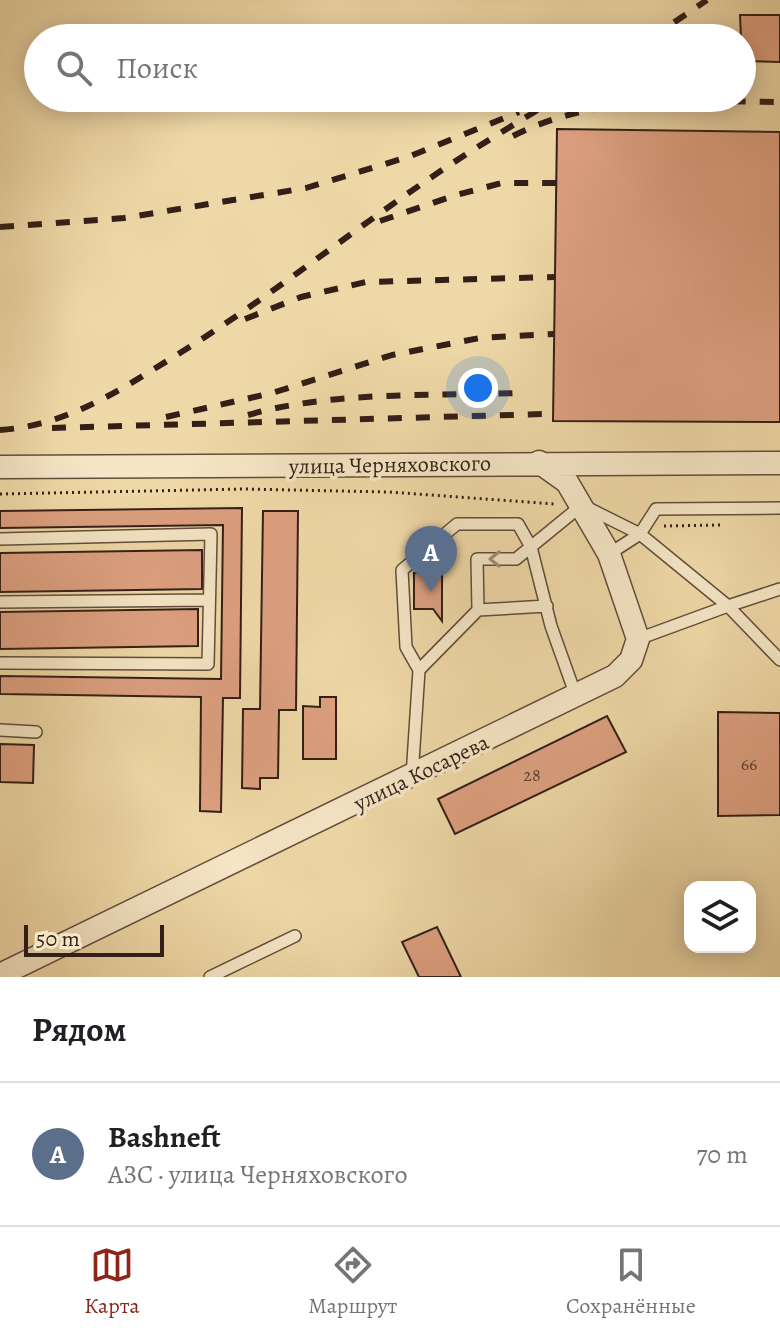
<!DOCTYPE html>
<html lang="ru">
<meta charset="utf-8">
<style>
:root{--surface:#fff;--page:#f6f6f6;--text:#202124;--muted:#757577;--line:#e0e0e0;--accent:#8f2418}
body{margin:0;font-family:Alegreya,serif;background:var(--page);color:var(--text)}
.controls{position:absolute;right:24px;bottom:24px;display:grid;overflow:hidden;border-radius:16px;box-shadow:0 4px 20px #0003}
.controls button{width:72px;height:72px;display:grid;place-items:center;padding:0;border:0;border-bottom:2px solid var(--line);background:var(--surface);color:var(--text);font:40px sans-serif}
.scale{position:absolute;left:24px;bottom:20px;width:140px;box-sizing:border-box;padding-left:8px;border:4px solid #331f17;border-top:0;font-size:22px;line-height:28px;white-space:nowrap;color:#331f17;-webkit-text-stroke:6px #f5e6c6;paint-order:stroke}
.you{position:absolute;left:478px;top:388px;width:28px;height:28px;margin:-20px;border:6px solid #fff;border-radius:50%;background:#1a73e8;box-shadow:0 0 0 12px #1a73e833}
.badge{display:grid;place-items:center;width:52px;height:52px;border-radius:50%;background:var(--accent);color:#fff;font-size:26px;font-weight:700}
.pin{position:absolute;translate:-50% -66px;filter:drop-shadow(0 2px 4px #0008)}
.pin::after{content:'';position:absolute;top:42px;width:28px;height:24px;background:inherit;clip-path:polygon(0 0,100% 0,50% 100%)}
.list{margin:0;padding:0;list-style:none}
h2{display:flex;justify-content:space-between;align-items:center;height:104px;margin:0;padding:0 32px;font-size:34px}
h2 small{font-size:26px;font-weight:400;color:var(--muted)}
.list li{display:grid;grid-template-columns:52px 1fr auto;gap:24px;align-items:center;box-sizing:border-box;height:144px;padding:0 32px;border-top:2px solid var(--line)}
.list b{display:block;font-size:30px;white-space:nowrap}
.list p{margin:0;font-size:26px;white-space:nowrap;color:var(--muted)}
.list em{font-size:26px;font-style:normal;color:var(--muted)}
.icon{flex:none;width:44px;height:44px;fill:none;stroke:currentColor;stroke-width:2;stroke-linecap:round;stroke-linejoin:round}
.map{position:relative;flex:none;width:780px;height:977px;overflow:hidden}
.search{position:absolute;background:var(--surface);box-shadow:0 4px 20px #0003;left:24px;right:24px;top:24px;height:88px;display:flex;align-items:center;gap:20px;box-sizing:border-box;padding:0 28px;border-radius:44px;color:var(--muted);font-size:30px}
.sheet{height:248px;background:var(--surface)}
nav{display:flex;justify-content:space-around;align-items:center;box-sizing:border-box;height:112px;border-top:2px solid var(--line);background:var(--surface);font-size:22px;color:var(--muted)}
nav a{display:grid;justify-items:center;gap:4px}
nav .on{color:var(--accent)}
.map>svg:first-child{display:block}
.building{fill:#dda080;stroke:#331f17;stroke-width:2}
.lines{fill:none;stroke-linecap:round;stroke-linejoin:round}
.service-casing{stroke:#624d3b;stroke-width:14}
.minor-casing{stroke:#624d3b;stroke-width:25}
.path{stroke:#331f17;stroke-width:3;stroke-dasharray:2 4;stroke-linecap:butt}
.service{stroke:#f5e6c6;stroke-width:11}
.minor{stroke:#f5e6c6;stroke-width:22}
.rail{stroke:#331f17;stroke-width:6;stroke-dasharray:14 14;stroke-linecap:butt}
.oneway{stroke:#9e8c77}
.labels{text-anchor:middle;stroke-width:7;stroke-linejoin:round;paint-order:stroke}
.number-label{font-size:18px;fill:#5e3f31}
.street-label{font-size:22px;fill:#331f17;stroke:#f5e6c6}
</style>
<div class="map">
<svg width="780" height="977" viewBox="0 0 780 977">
<rect width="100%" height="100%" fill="#efd8a7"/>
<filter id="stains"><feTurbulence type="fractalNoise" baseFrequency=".0025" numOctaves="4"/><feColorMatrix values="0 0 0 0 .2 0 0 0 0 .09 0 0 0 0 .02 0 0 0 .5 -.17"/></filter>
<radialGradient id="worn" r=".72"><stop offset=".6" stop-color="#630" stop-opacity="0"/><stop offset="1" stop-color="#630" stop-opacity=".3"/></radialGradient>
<path class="building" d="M740,15H780V62L742,61Z
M557,129L780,132V422L553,421Z
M242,508L240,698H223L221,812L200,811L201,697L0,694V676L221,679L223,525L0,528V511Z
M263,511H298L296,710H279L278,778H260V789L242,788L243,709H260Z
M202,550V589L0,592V553Z
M442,564V621L433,609H414V573H432Z
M198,609V646L0,649V612Z
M320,697H336V759H303V706L320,707Z
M718,712L780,713V815L718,816Z
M607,716L626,752L455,834L438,799Z
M0,744L34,745L33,783L0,782Z
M437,927L461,977H419L402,942Z"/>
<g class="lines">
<g class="service-casing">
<path id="service" d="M0,539L211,534L208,664L0,663
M609,554L640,534L656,509L780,508
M0,602L209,600
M478,610L547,606
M638,639L728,606L780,660
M419,670L406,647L402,570L457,524H518L531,547L551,626L576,696
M0,730L36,732
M412,777L419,670L478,610L477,559H516L582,505L640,534L728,606L780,589
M210,977L295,936"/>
</g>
<g class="minor-casing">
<path id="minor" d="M0,467L780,463
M0,975L615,676L631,660L638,639L609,554L567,482L539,462"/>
</g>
<path class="path" d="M0,494L244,489L389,492L555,504
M664,526L721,525"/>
<use href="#service" class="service"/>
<use href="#minor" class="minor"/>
<path class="rail" d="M651,38L707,0
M513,136C599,93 687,101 780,102
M380,221L456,195L502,183H556
M0,227L124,218L306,188L408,157L519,112
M245,319L301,297L366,282L555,277
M248,415C332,391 431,396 518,393
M166,417L272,393L392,355L480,338L554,334
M52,428L545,414
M0,430C63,426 114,394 167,361C256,307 337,242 423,183C466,153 512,126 557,98"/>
</g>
<defs><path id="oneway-chevron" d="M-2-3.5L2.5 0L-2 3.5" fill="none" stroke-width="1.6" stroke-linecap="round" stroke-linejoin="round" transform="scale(2)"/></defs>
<use class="oneway" href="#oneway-chevron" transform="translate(495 559) rotate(180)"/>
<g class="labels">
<g class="number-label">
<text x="749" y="770">66</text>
<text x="532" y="781">28</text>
</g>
<g class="street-label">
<text transform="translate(390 464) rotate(-1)" y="8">улица Черняховского</text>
<text transform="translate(421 772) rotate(-26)" y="8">улица Косарева</text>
</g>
</g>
<rect width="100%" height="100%" filter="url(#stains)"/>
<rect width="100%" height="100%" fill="url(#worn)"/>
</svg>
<div class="controls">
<button><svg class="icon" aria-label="layers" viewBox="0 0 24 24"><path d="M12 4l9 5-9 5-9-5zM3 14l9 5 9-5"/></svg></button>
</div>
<div class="scale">50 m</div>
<div class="you"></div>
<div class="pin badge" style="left:431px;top:592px;background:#5c6f8a">A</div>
<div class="search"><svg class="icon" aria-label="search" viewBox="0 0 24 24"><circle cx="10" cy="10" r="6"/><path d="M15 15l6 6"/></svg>Поиск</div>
</div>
<section class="sheet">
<h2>Рядом<small></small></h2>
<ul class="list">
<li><span class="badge" style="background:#5c6f8a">A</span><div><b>Bashneft</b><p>АЗС · улица Черняховского</p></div><em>70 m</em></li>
</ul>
</section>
<nav>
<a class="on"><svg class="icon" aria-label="map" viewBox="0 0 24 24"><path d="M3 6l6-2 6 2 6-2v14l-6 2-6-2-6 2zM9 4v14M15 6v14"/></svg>Карта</a>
<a><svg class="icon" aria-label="directions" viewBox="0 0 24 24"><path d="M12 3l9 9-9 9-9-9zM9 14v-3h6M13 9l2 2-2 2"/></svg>Маршрут</a>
<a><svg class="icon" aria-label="saved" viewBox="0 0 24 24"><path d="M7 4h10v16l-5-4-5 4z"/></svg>Сохранённые</a>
</nav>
